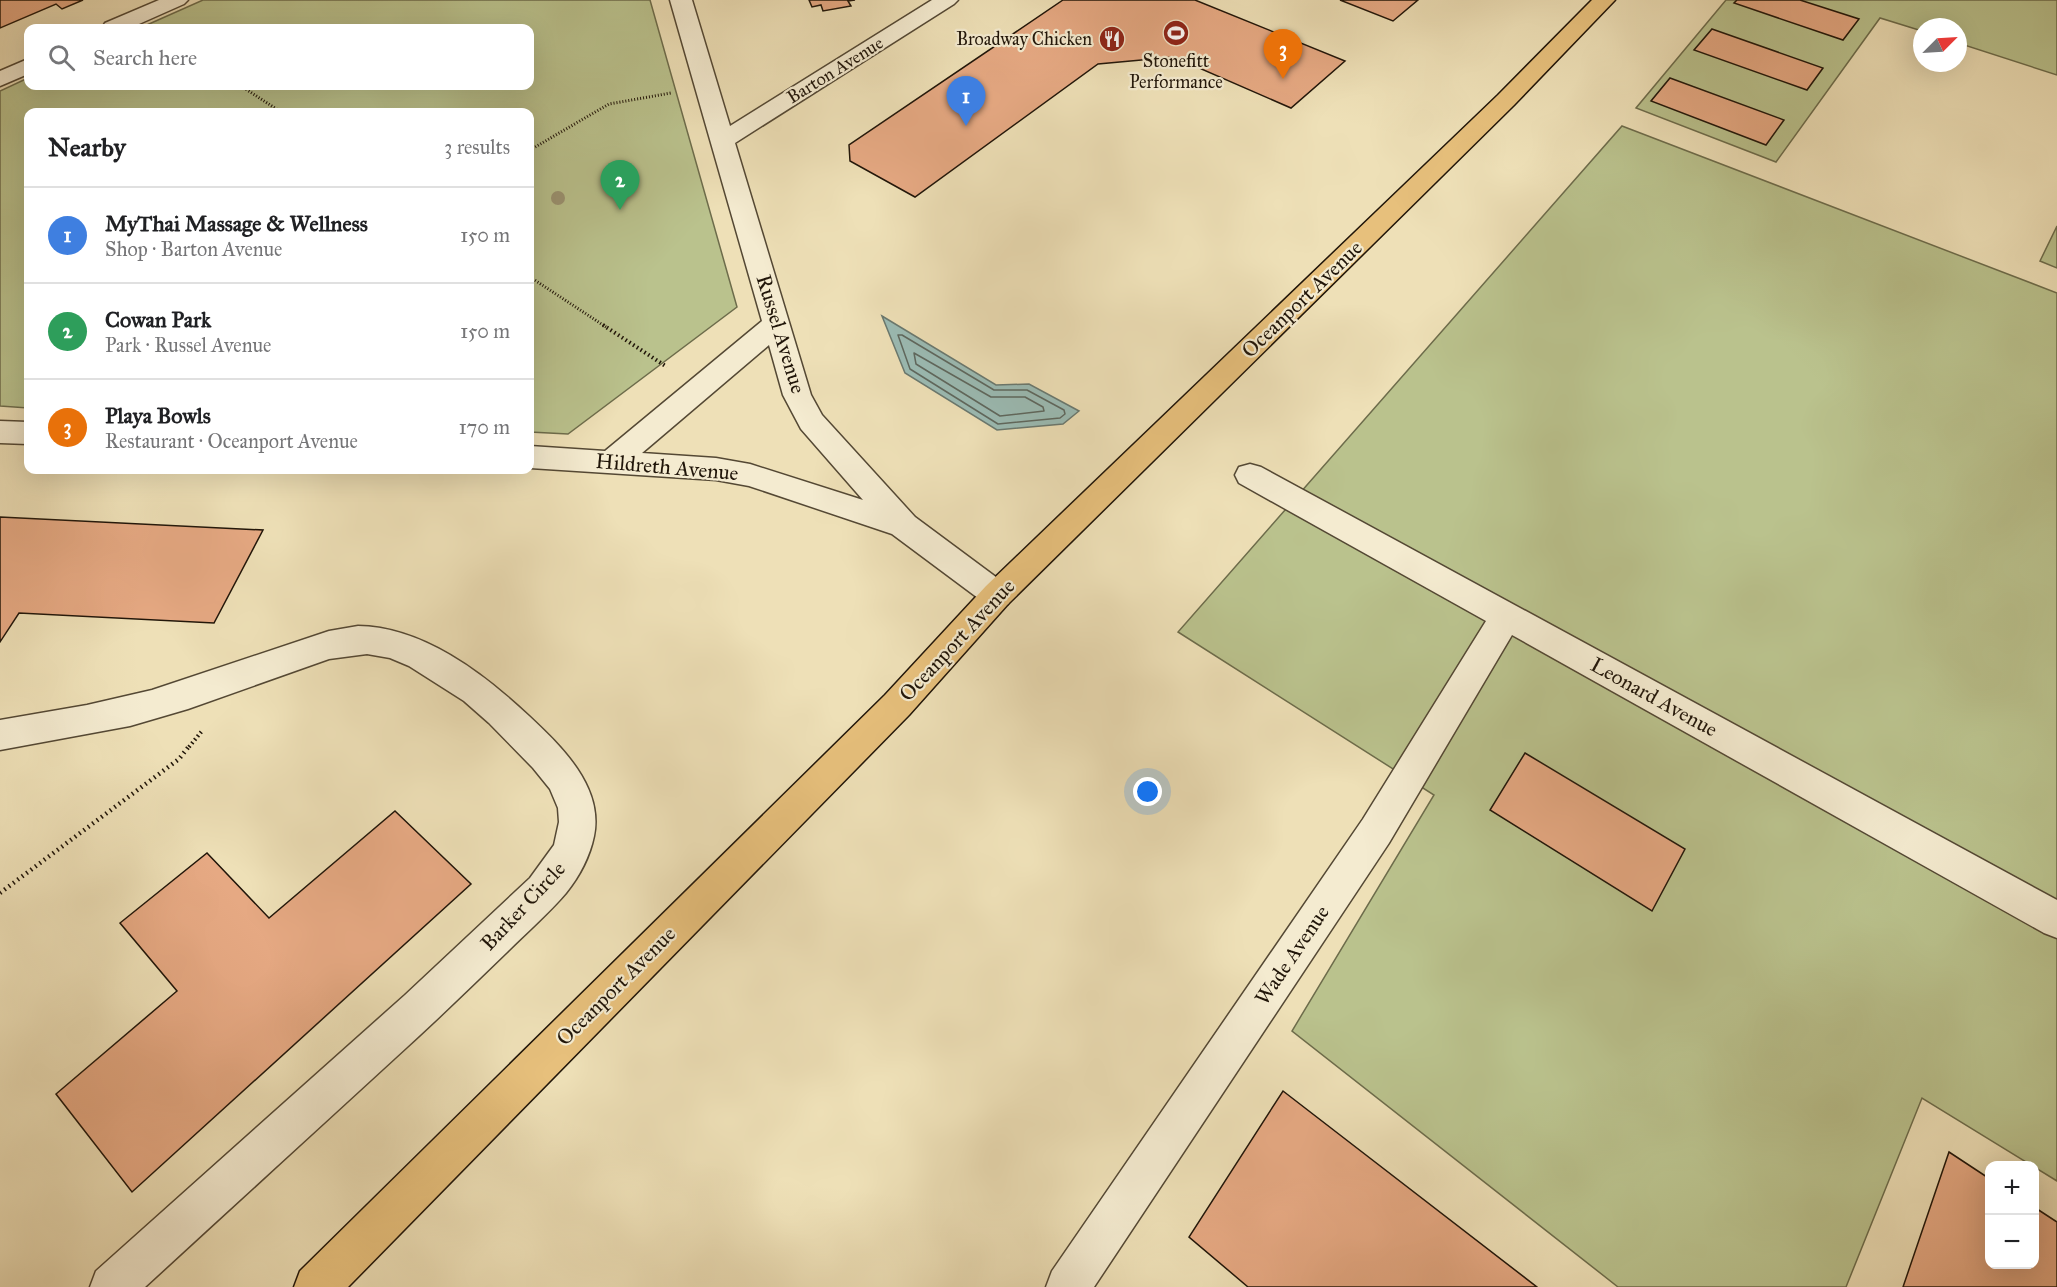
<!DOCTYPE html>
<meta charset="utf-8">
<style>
:root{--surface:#fff;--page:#f2f2f2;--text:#202124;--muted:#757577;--line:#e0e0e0;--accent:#8f2418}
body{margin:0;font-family:"IM FELL Great Primer",serif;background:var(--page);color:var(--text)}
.controls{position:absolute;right:18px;bottom:18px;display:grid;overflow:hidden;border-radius:12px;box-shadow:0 6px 24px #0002}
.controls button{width:54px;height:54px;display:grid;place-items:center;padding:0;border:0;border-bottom:2px solid var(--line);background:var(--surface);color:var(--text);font:30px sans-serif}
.compass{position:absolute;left:1913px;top:18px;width:54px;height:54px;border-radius:50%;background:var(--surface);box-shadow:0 6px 24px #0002;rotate:66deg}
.you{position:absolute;left:1148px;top:792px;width:21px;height:21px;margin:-15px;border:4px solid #fff;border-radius:50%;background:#1a73e8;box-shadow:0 0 0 9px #1a73e833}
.badge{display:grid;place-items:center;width:39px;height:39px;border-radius:50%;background:var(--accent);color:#fff;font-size:20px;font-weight:700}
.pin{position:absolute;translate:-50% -50px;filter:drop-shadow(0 2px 3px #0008)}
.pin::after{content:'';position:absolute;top:32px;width:21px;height:18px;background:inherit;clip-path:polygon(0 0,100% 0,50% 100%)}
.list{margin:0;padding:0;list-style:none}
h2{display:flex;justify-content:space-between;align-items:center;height:78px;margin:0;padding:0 24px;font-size:26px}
h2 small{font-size:20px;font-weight:400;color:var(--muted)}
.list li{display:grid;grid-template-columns:39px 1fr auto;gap:18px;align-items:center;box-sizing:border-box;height:96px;padding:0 24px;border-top:2px solid var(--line)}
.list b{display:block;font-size:22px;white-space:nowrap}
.list p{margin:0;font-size:20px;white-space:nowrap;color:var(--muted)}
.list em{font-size:20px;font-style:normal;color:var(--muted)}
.icon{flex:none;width:33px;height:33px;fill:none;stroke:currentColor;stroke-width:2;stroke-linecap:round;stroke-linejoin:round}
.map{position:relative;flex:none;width:2057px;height:1287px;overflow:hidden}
.search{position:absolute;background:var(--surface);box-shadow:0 6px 24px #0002;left:24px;top:24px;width:510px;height:66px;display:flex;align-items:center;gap:15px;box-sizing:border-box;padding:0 21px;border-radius:12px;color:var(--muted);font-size:22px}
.panel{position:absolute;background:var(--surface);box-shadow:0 6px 24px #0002;left:24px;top:108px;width:510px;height:366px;border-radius:12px}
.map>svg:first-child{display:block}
.green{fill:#bac28d;stroke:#6d6c4b;stroke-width:1.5}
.water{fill:#9bbcb5;stroke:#6a7970;stroke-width:1.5}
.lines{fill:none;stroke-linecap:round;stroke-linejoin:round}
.shore{stroke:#5e685f;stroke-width:1.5}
.building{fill:#e6a983;stroke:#201509;stroke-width:1.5}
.minor-casing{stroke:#544834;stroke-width:3}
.major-casing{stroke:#201509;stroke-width:3}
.path-far2{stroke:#201509;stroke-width:3;stroke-dasharray:1 2;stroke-linecap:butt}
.path-far1{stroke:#201509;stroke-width:4;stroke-dasharray:1.5 3;stroke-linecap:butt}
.path{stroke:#201509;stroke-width:4.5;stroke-dasharray:1.5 4;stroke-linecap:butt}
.minor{fill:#f4ebd0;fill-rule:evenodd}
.major{fill:#e7c07c;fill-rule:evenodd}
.tree{fill:#9a9271}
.labels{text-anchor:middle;stroke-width:4.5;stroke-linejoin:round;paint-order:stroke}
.far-poi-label{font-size:18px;fill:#201509;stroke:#f4ebd0;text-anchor:end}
.far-street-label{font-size:18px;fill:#201509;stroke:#f4ebd0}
.street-label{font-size:21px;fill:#201509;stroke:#f4ebd0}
</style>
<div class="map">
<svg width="2057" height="1287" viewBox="0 0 2057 1287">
<rect width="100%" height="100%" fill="#eee0b7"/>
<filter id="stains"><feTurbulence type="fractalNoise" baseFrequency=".00333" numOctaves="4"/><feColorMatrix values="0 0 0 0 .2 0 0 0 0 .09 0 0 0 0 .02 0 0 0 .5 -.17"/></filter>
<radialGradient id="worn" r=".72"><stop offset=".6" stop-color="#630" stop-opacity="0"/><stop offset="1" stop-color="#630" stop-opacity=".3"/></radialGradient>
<path class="green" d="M203,0H650L737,307L568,434L530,432V112H28V408L0,406V91L28,78V86H530V28H140Z
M1726,0H2057V75L1958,43V27H1922V31L1880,18L1776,162L1636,108Z
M1622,126L2057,293V1181L1922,1098L1846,1287H1618L1292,1031L1434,795L1178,632Z
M2057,226V268L2040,261Z"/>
<path class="water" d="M882,316L996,385L1029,384L1079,411L1063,424L997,430L905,373Z"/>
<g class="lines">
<path class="shore" d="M898,335H902L994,390H1027L1064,410L1065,414L1060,418L998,424L910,369Z
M914,353L991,397H1025L1043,407L1044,411L1000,416L916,364Z"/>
</g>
<path class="building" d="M0,0H83L62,9L56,4L0,28Z
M809,0H855L848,1L851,6L823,11L821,5L812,7Z
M1063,0H1195L1345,61L1291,108L1174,57L1098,64L915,197L850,161L849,145Z
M1340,0H1418L1393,21Z
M1737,0H1800L1859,19L1843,40L1734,3Z
M1712,29L1823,68L1807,90L1694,50Z
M1670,78L1784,120L1766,145L1651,101Z
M0,517L263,530L214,623L19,613L0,642Z
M1525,753L1685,849L1652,911L1490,810Z
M395,811L471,884L132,1192L56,1094L177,991L120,923L207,853L269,918Z
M1283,1091L1537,1287H1248L1189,1237Z
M1949,1152L1990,1179V1264H2034V1207L2057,1222V1287H1903Z"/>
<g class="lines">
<g class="minor-casing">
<path id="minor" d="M159,0H188L184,4L130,28H102L105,23Z
M670,0H692L730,126L932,0H958L954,4L735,143L811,395L822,415L915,517L1008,586L1013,595L1008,604L997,608L986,604L892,534L749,486L716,480L530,468V446L605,451L762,321ZM769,345L783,395L801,429L863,500L750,464L716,458L642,453Z
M28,59V74L0,86V71Z
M0,421L28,422V444L0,443Z
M1250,464L1261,467L2057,900V938L2044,933L1512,635L1389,843L1094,1287H1046L1052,1271L1363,819L1486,621L1239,483L1235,475L1239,467Z
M358,626C423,627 483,673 529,716C561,746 604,787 594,836C590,856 579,877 566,893C548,914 526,933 507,952C474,984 441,1016 407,1047C320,1127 232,1207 145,1287H90L96,1271L405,995L530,878L554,845L559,822L558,808L550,789L533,768L489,723L464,701L409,666L390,658L367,654L329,659L188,709L130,726L0,750V720L87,705L152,690L329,631Z"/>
</g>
<g class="major-casing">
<path id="major" d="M1592,0H1615L1514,105L1008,604L909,715L348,1287H294L300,1271L885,695L986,586L1498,95Z"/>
</g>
<path class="path-far2" d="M241,86L281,112
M530,150L609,104L671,93
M530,277L606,327"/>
<path class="path-far1" d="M603,325L667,367
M189,747L202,731"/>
<path class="path" d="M0,893L179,759L190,745"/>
<use href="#minor" class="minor"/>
<use href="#major" class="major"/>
</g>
<circle class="tree" cx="558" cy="198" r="7"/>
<defs>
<g id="stadium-disc" transform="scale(1.35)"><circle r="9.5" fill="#8f2418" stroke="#f4ebd0"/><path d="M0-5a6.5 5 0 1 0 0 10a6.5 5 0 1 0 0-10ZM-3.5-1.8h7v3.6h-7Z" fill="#fff"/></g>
<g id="restaurant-disc" transform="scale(1.35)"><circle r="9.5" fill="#8f2418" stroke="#f4ebd0"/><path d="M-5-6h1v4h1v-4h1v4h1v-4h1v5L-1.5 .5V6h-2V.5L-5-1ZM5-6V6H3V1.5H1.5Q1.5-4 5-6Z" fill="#fff"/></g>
</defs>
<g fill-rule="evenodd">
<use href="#stadium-disc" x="1176" y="33"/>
<use href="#restaurant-disc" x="1112" y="39"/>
</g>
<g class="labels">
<g class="far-poi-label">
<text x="1092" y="45">Broadway Chicken</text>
<text x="1176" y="67" text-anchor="middle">Stonefitt<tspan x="1176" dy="21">Performance</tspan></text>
</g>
<g class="far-street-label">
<text transform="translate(835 70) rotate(-32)" y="6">Barton Avenue</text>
</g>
<g class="street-label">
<text transform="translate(1302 299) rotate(-44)" y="7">Oceanport Avenue</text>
<text transform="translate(781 334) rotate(73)" y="7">Russel Avenue</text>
<text transform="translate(667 467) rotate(5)" y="7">Hildreth Avenue</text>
<text transform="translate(957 640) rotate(-47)" y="7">Oceanport Avenue</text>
<text transform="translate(1654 697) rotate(29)" y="7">Leonard Avenue</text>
<text transform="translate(523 906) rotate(-47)" y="7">Barker Circle</text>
<text transform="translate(1292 955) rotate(-56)" y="7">Wade Avenue</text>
<text transform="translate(616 986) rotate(-45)" y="7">Oceanport Avenue</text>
</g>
</g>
<rect width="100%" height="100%" filter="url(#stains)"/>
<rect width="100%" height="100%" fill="url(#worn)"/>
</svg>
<div class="controls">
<button>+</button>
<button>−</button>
</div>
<svg class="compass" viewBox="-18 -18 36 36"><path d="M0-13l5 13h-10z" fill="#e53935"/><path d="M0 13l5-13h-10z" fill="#757577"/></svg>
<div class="you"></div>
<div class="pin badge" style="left:966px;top:126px;background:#3f7fe0">1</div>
<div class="pin badge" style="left:620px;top:210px;background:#2e9e5b">2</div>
<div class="pin badge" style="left:1283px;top:79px;background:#e8710a">3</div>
<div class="search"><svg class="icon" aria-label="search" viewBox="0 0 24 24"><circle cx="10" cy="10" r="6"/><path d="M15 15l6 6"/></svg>Search here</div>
<section class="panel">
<h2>Nearby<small>3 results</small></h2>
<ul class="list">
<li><span class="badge" style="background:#3f7fe0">1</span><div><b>MyThai Massage &amp; Wellness</b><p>Shop · Barton Avenue</p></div><em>150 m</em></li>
<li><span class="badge" style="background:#2e9e5b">2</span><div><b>Cowan Park</b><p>Park · Russel Avenue</p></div><em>150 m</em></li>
<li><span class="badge" style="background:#e8710a">3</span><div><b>Playa Bowls</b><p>Restaurant · Oceanport Avenue</p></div><em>170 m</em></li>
</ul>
</section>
</div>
